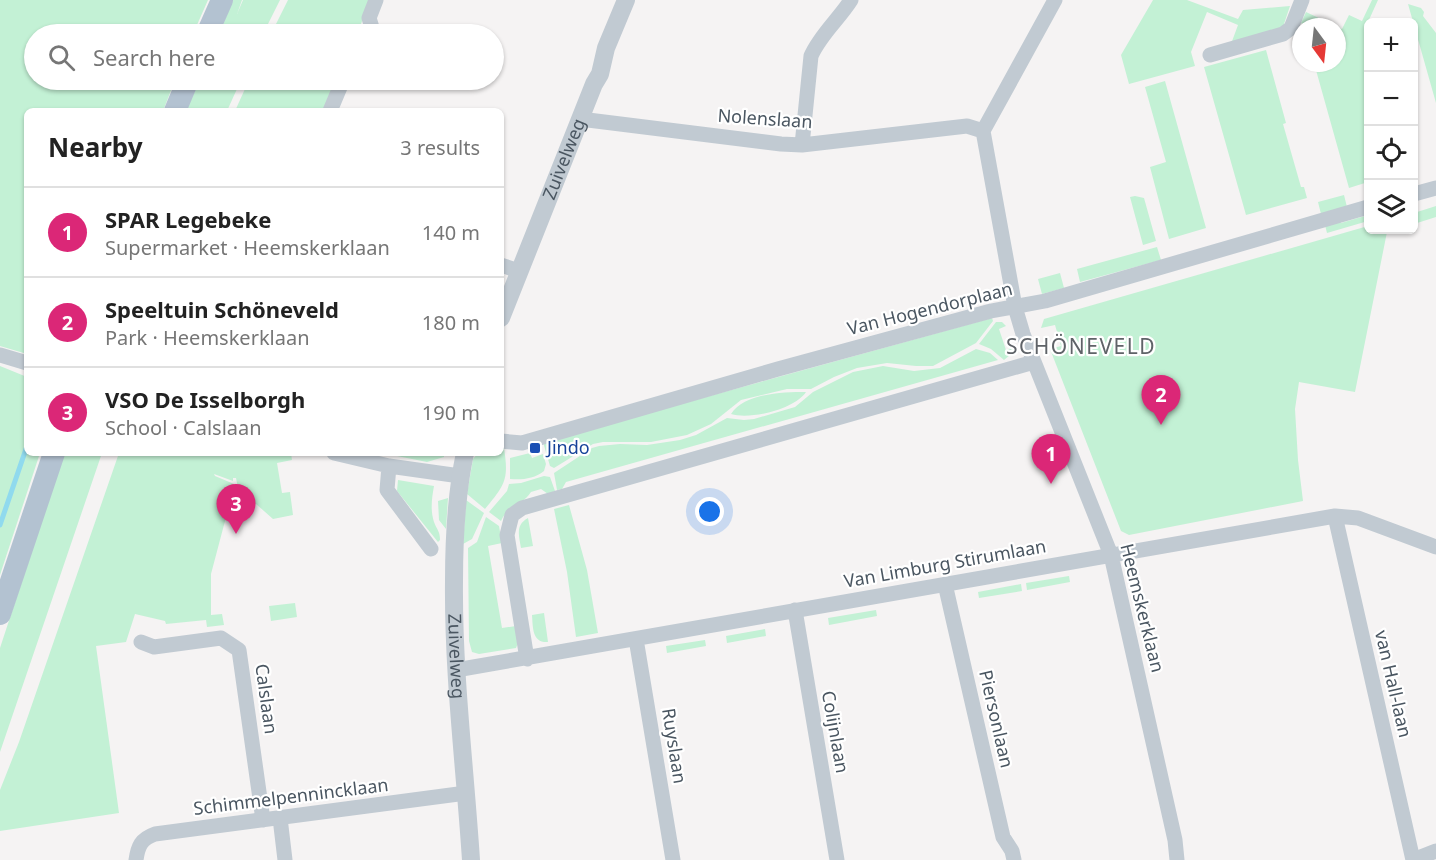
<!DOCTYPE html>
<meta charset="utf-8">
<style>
:root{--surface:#fff;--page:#f6f6f6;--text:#222;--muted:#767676;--line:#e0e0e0;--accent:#db2777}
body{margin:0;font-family:"Noto Sans",sans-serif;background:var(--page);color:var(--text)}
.controls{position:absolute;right:18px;top:18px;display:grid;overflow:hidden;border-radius:9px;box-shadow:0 2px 4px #0004}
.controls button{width:54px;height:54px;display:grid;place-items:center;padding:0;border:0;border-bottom:2px solid var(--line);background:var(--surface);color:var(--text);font:30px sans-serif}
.compass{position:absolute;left:1292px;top:18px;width:54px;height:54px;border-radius:50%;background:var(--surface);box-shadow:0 2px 4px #0004;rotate:165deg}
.you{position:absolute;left:710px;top:512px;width:21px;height:21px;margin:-15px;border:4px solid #fff;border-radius:50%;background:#1a73e8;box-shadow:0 0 0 9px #1a73e833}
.badge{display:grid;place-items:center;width:39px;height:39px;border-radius:50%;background:var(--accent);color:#fff;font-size:20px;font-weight:700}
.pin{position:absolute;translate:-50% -50px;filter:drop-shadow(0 2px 3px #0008)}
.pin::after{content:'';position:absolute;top:32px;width:21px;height:18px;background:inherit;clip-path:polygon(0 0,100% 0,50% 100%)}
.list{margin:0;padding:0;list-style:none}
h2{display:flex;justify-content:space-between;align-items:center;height:78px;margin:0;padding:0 24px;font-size:26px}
h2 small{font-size:20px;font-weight:400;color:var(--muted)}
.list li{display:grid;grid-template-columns:39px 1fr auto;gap:18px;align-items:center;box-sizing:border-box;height:90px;padding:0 24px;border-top:2px solid var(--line)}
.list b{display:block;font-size:22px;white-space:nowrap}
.list p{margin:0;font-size:20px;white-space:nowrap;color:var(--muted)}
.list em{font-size:20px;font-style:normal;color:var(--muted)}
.icon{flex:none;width:33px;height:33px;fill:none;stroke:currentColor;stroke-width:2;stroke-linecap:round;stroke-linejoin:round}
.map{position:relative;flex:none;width:1436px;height:860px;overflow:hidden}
.search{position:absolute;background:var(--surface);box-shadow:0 2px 4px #0004;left:24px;top:24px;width:480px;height:66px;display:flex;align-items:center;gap:15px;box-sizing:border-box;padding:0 21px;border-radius:33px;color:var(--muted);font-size:22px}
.panel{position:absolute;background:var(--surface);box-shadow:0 2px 4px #0004;left:24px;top:108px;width:480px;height:348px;border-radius:9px}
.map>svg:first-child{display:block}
.green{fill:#c3f1d5}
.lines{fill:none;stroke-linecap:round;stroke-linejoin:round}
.stream{stroke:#90daee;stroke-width:5}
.minor{stroke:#c1cad2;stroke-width:15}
.tertiary{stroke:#c1cad2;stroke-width:18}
.primary{stroke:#b3c2d1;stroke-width:22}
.transit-dot{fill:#1a4fb4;stroke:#fff;stroke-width:2}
.labels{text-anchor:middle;stroke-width:4.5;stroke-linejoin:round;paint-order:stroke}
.street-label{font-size:18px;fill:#4a5661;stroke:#fff}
.transit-label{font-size:18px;fill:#164399;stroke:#fff;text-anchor:start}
.quarter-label{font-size:21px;letter-spacing:1.5px;fill:#5f6368;stroke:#fff}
</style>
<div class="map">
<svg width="1436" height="860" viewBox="0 0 1436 860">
<rect width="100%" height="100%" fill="#f5f3f3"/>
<path class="green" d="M0,0H208L193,34H34V80H175L163,111H27V354L0,346Z
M233,0H242L237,14L243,0H280L263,34H219Z
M288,0H370L361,24L366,32V34H271Z
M1153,0H1187L1238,19L1243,10L1290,6L1282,30L1231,44L1238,25L1207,12L1191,52L1195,66L1129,84L1121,55Z
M1372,0H1378L1368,22V182L1349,188L1314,63H1337V27H1308L1301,23L1306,12L1342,29L1349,15L1362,21Z
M1408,4L1421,8L1424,12L1423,16L1436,33V103Z
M1266,50L1286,123L1283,124L1301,187H1304L1307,198L1246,215L1204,67Z
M200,80H241L227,111H186Z
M249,80H338L325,111H235Z
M1165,81L1206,228L1169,239L1150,167L1166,162L1145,87Z
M1344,195L1347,207L1321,214L1318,202Z
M1135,196L1144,198L1156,241L1143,245L1130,197Z
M1436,206V217L1414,224V213Z
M1368,215V221L1327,233L1325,225L1340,220L1341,223Z
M1368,226V230H1394L1387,232L1355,392L1299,382L1295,409L1298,460L1303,501L1129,535L1121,531L1050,349L1061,346L1055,325L1041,328L1044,319Z
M1157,247L1161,260L1080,282L1077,269Z
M1060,273L1064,288L1042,294L1038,279Z
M992,318L993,321L976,343L933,366H916L887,363L857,368L834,377L811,389H787L741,400L711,424L687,435L651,442H603L593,444L554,468L550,466L543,442Z
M996,322H1002L1006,326L999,329L1006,350L1012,348L1010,355L1004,360L991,349L979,344Z
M976,349L990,353L998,360L566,482L562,489L557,490L554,473L592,448L599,446L620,444L647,445L680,440L696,435L727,418L744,420L754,419L795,407L813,392L853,372L883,366L914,371L940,368Z
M0,366L27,377V453H40L0,575Z
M806,392C795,409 751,420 731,414C745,393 783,392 806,392Z
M501,448H504C509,480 505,485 485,509L467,494L473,459L478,453H501Z
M64,453H102L0,752V648Z
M119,453H291L292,460L277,463L282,493L290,492L293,515L273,519L238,488L236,478H233V481L214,474L215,476L234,484V487L211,574V615L222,614L224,625L207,627L206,620L166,624L165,621L135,614L126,642L96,646L119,813L0,831V790L19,742Z
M397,453H444V457L427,462L397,456Z
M530,453L532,458L543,454L546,464L544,471C534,479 522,480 510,479V458Z
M544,476L550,477L555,491L548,494L541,489L531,492C523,505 507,506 501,521L489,512L507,491L509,484L521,483Z
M398,480L434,486C432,497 430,510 434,522C437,530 440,531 440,540L438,542L397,491Z
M448,498L446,529L439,520L438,501Z
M466,500L484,513L472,539L463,544Z
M569,505L587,570L598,633L576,637L567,572L554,509Z
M486,517L499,526L502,543L488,546L502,628L516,626L518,643L516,648L479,654L472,652L469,641L468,548L477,542Z
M528,518L533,546L521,548C519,536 515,525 528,518Z
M1069,576L1070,582L1027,590L1026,583Z
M1021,584L1022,591L979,598L978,592Z
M295,603L297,617L271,621L269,606Z
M876,610L877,616L829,625L828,618Z
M544,613L548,642C532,643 533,628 532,615Z
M765,629L766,636L727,643L726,636Z
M705,640L706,646L667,653L666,646Z"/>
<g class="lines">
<path class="stream" d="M0,525L27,446"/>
<path class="minor" d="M1055,0L983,131L1015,307L1023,334L1111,555L1175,840L1177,860
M374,34L369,18L376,0
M1210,55L1283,34L1291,28L1302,0
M330,111L343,80
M580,119L781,144L802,145L967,126L983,131
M802,145L811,56C820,35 839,19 851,0
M1414,194L1436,188
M501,265L519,271
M0,355L27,363
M501,441L522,443L778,369L991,311L1045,301L1368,207
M334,453L389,466L460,476
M389,466L387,490L431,549
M1335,516L1413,860
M945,584L1003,837L1012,851L1014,860
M795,610L837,860
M636,639L673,860
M141,642L154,647L221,638L239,650L263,820
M527,659L507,535L512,515L522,508L1034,362
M456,670L1335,516L1358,518L1436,547
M280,818L285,860
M136,860C138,846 141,839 155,834L466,793
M1413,860L1436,851"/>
<g class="tertiary">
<path id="s1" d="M501,318L594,84L600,74L606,48L626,0"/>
<path id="s2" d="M465,453C456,495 454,538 454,581C453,674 465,767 471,860"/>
</g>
<path class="primary" d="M207,34L222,0
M175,111L188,80
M0,614L54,453"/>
</g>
<rect class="transit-dot" x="529" y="442" width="12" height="12" rx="3"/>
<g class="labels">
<g class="street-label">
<text transform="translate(765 119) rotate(4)" y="6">Nolenslaan</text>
<text dy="6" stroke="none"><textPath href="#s1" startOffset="171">Zuivelweg</textPath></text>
<text transform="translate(930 309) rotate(-14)" y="6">Van Hogendorplaan</text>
<text transform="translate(945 564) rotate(-10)" y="6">Van Limburg Stirumlaan</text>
<text transform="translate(1142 608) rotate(76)" y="6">Heemskerklaan</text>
<text dy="6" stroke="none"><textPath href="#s2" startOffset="204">Zuivelweg</textPath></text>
<text transform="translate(1393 684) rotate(77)" y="6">van Hall-laan</text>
<text transform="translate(266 699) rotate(82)" y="6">Calslaan</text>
<text transform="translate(996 719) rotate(77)" y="6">Piersonlaan</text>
<text transform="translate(835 732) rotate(80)" y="6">Colijnlaan</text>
<text transform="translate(674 746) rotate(81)" y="6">Ruyslaan</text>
<text transform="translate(291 797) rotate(-7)" y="6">Schimmelpennincklaan</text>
</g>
<g class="transit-label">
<text x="547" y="454">Jindo</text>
</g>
<g class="quarter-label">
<text x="1081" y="354">SCHÖNEVELD</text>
</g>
</g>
</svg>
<div class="controls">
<button>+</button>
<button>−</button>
<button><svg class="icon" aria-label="locate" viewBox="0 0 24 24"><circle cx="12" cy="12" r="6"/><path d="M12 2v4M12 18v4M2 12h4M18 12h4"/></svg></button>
<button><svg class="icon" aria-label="layers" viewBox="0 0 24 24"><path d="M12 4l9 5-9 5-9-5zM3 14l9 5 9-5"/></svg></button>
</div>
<svg class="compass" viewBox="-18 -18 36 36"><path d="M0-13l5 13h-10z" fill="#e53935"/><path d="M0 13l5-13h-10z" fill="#767676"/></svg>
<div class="you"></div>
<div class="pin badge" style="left:1051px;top:484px">1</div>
<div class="pin badge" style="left:1161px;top:425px">2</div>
<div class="pin badge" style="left:236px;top:534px">3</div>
<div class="search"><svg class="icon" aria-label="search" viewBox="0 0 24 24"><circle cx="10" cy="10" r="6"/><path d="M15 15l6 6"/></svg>Search here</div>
<section class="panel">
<h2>Nearby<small>3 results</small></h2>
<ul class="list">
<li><span class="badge">1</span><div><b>SPAR Legebeke</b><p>Supermarket · Heemskerklaan</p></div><em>140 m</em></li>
<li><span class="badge">2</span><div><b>Speeltuin Schöneveld</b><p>Park · Heemskerklaan</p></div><em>180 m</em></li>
<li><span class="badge">3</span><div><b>VSO De Isselborgh</b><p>School · Calslaan</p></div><em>190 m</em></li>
</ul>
</section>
</div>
